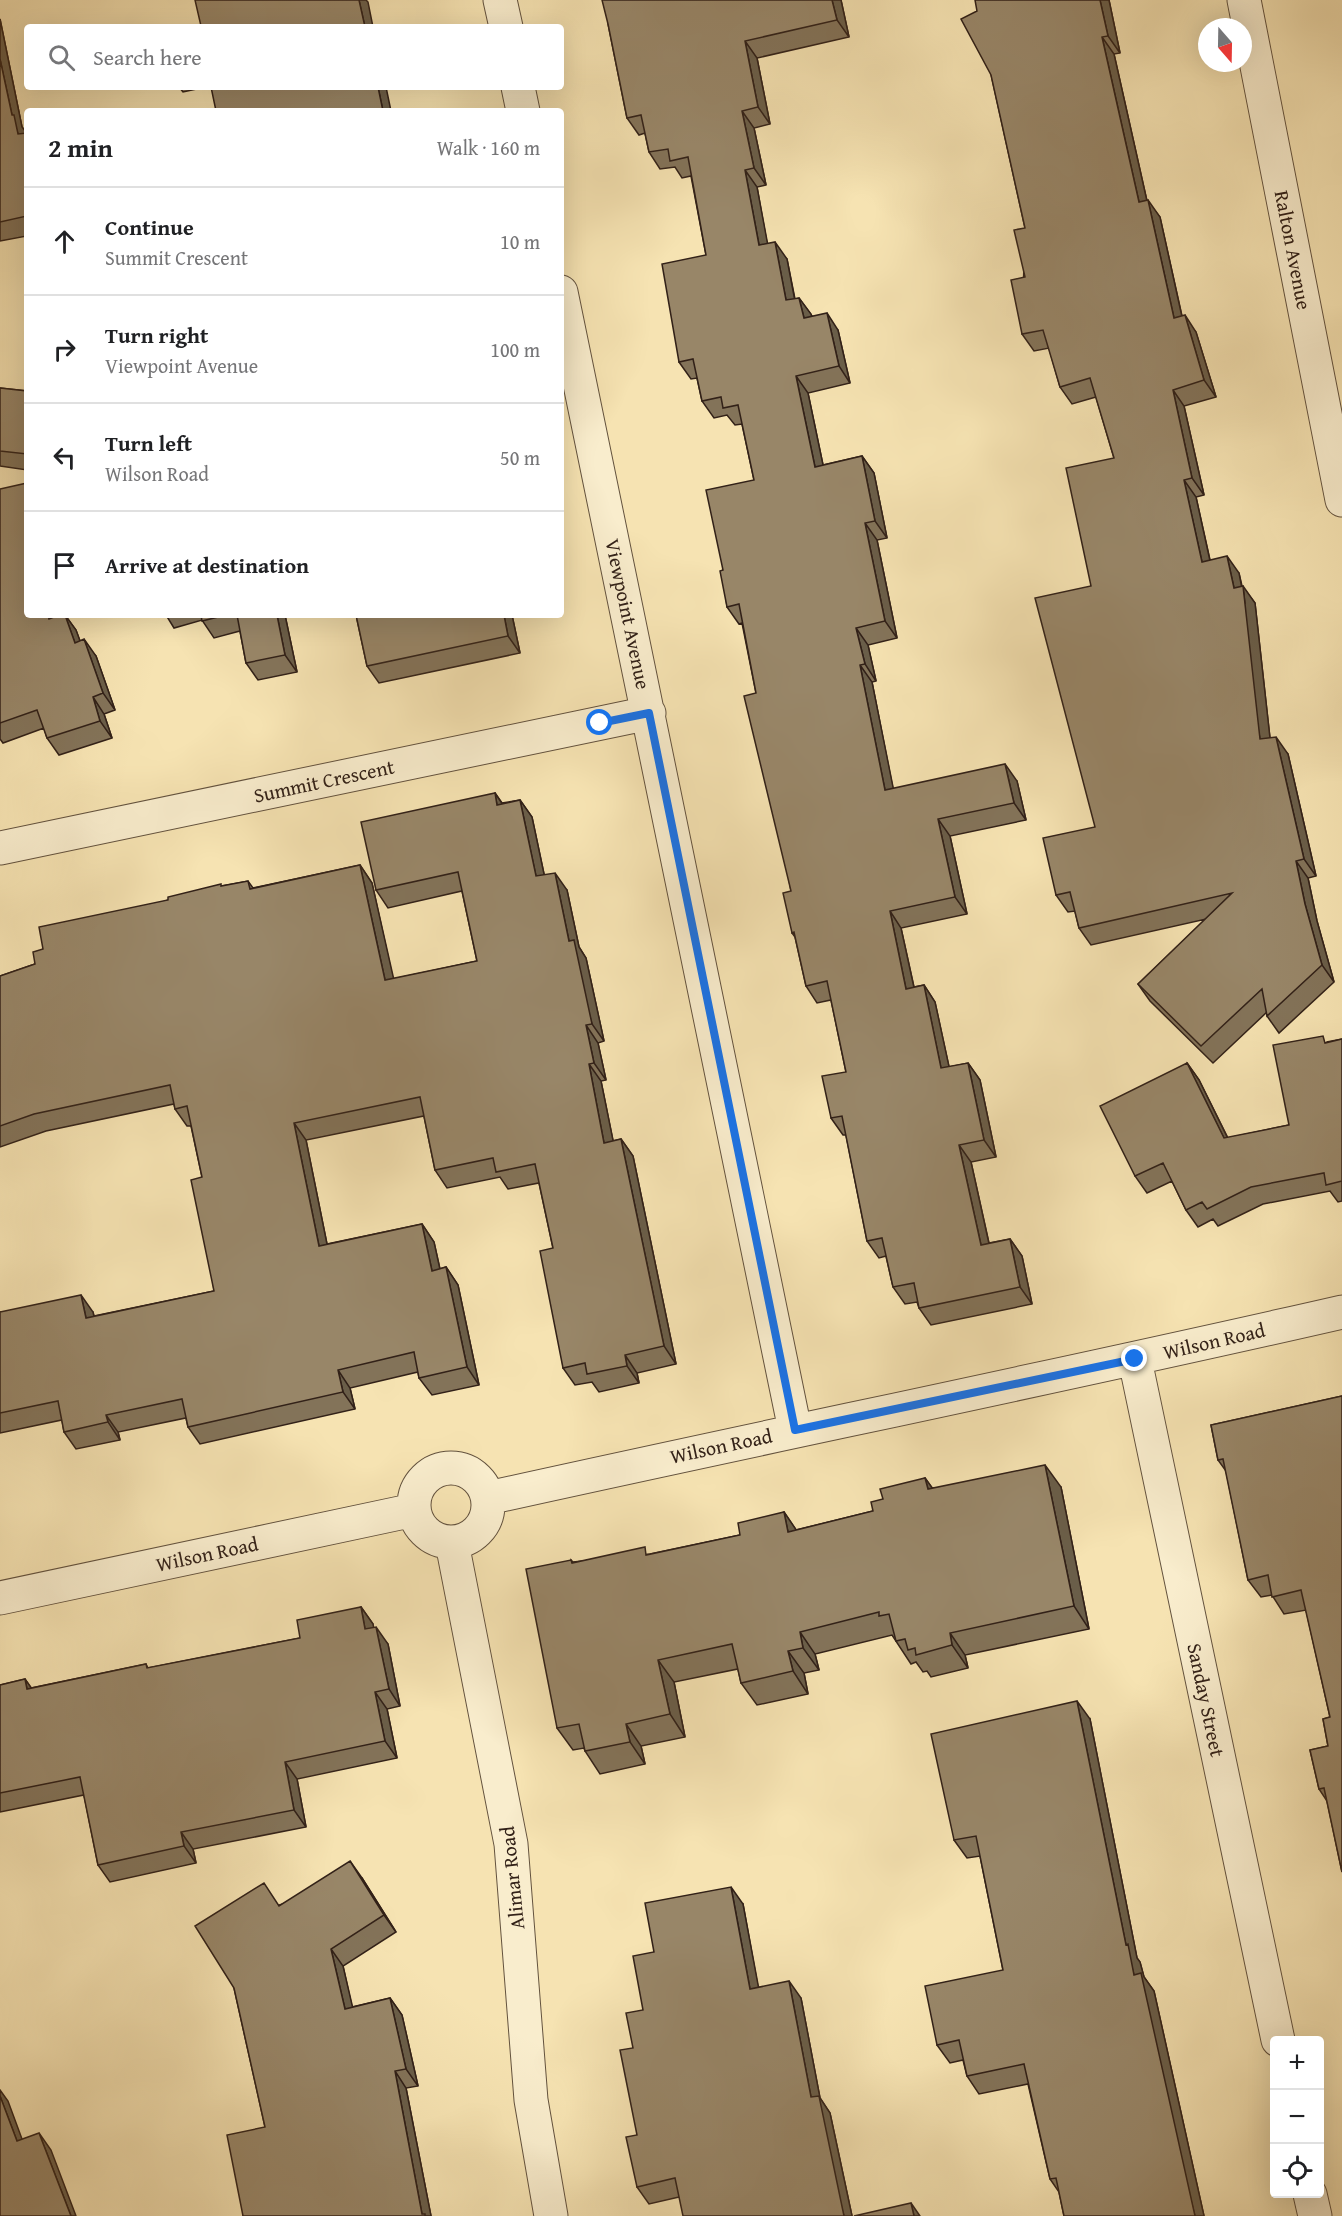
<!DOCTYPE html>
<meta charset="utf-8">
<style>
:root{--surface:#fff;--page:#f6f6f6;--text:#202124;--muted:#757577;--line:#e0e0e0}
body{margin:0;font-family:"Gentium Book Plus",serif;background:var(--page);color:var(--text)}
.controls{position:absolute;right:18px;bottom:18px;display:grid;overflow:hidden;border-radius:6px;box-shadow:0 6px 24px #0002}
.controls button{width:54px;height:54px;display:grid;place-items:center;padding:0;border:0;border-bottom:2px solid var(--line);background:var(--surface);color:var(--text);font:30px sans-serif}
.compass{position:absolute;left:1198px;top:18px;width:54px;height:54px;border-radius:50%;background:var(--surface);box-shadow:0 6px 24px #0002;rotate:160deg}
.stop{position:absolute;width:18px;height:18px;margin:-14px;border:4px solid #1a73e8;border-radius:50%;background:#fff}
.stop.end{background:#1a73e8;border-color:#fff;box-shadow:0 2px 6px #0008}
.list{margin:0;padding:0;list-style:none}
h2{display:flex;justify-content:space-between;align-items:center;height:78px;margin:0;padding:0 24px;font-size:26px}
h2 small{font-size:20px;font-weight:400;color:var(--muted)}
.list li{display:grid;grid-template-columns:39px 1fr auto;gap:18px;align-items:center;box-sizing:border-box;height:108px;padding:0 24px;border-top:2px solid var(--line)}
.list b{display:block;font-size:22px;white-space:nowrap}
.list p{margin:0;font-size:20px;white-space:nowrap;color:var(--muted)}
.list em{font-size:20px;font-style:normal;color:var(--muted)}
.icon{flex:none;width:33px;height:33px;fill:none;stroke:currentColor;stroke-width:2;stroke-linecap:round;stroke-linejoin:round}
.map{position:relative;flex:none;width:1342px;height:2216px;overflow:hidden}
.search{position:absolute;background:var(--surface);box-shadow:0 6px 24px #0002;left:24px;top:24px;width:540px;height:66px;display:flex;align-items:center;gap:15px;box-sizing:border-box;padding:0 21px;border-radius:6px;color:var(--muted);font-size:22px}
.panel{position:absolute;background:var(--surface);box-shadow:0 6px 24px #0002;left:24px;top:108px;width:540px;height:510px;border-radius:6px}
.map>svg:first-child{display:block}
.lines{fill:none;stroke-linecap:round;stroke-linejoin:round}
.minor-casing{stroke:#63523e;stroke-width:35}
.minor{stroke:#f9edcd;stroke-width:33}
.wall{fill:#837359;stroke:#322118;stroke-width:1.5}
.shaded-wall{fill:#6a5e49;stroke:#322118;stroke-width:1.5}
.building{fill:#988668;stroke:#322118;stroke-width:1.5}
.route{stroke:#1a73e8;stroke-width:8}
.labels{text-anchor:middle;stroke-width:4.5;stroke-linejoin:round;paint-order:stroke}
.street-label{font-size:20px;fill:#322118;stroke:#f9edcd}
</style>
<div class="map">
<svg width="1342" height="2216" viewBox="0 0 1342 2216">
<rect width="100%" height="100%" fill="#f6e3b2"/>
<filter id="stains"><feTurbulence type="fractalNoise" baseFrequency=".00333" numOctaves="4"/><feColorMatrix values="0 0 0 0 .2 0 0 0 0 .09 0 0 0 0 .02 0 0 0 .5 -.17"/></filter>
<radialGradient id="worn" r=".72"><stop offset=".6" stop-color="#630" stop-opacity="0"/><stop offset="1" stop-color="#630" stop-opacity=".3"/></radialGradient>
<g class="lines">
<g class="minor-casing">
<path id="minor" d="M500,0L506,27
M1244,0L1342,500
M518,87L523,111
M561,292L795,1430
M0,848L649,713
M1135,1360L1278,2040
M414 1505a37 37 0 1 1 74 0a37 37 0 1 1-74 0Z
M488,1498C772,1435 1058,1377 1342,1312
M452,1543L511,1844L531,2100L551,2216
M0,1598L414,1510
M1310,2194L1315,2216"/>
</g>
<use href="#minor" class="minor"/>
</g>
<path class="wall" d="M841,0L849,37L757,58L770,124L754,128L766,185L757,187L767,243L787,259L795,299L799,298L812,316L838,330L850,383L808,393L823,465L862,456L874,473L887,538L877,540L897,638L868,645L876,681L872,682L893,789L1017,781L1026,820L950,836L967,914L901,928L914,987L924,985L935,1002L949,1067L968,1063L980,1080L996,1157L971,1162L989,1243L1010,1239L1022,1256L1032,1304L931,1325L919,1308L917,1302L905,1304L893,1287L886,1256L879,1258L867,1241L846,1135H843L831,1118L846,1072L831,1000L817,1003L806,986L795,937L792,933L791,891L756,693L742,623L739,624L727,607L723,570L754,480L742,424L735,425L727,415L714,418L702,401L697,378L691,379L679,362L706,255L691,176L682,178L675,167L660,169L649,152L645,133L639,135L627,118L608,24Z
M1109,0L1120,53L1114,54L1147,201L1160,217L1182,316L1196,332L1216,397L1184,406L1204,495L1196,497L1210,560L1239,573L1242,586L1255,603L1270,738L1288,754L1316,876L1308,878L1317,921L1334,982L1279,1033L1267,1016V1012L1213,1063L1150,1001L1138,984L1206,919L1091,945L1079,928L1075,911L1068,912L1056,895L1095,827L1091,586L1114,458L1096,397L1072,404L1060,387L1049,348L1034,351L1022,334L1025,228L977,11Z
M0,19L22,127L26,133H27V236L0,241Z
M179,87H206L183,92Z
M0,388L27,391V470L0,466Z
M0,489L27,615H56V616L65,615L76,630L80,641L96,656L115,710L104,714L112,738L59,755L47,738L44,728L3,743L0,739Z
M166,615H285L297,672L258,680L246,663L240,631L214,638L202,620L174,628Z
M356,615H512L520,653L379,683L367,666Z
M495,793L502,803L520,800L532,817L544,874L567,890L579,947L586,958L604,1041L598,1043L606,1080L601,1081L613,1141L621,1139L633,1156L676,1364L637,1373L639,1383L599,1392L592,1382L575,1385L563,1368L553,1248L539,1183L508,1189L500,1177L447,1188L435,1170L424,1116L306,1140L327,1244L422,1224L434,1242L440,1269L446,1267L458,1285L479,1385L432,1395L419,1378L418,1372L350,1388L355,1409L200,1444L188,1427L186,1418L118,1432L120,1440L76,1449L64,1432L62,1420L0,1433V1312H93L94,1316L214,1291L202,1177L191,1126H187L175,1109L174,1104L46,1131L0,1147V976L35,964L43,949L168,900L222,886L248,881L253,888L360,865L372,883L393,979L477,961L462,891L388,908L376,890Z
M1342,1039V1201L1338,1202L1330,1191L1263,1204L1218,1226L1213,1219L1198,1227L1186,1210L1172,1181L1147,1193L1135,1176L1187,1063L1199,1080L1228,1138L1289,1125L1327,1042Z
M1342,1396V1872L1327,1801L1319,1789L1310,1750L1328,1746L1323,1719L1330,1717L1306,1610L1284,1614L1272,1595L1261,1597L1248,1580L1226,1471L1218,1460L1211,1425Z
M925,1478L932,1488L1061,1487L1089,1629L965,1655L968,1668L931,1677L927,1671L923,1672L916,1662L911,1664L892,1635L815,1654L819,1670L804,1673L808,1694L757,1705L741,1683L738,1669L674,1682L685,1737L641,1746L645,1764L600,1774L585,1751L584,1748L573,1750L557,1728L571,1560L573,1562L650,1554L740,1535L784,1512L796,1530L873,1511L883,1499Z
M361,1607L373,1624V1628L388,1644L400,1706L387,1709L397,1758L297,1779L306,1827L193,1849L196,1863L110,1882L98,1865L84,1795L0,1812V1685L25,1679L31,1688L146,1664L148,1668L300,1638Z
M1090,1719L1137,1958L1140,1962L1144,1977L1154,1991L1204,2216H1064L1059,2192L1050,2179L1028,2084L979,2094L967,2076L963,2060L950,2063L937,2045L1003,1970L980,1856L967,1858L954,1840Z
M362,1878L396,1932L343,1966L352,2007L390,1998L402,2015L418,2086L406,2088L431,2216H243L265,2127L234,1988L279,1905Z
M743,1904L758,1987L801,1998L820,2098L830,2113L852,2216L679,2197L649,2204L637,2187V2135L633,2048L643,2010L654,1952Z"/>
<path class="shaded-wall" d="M359,0H366L368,2L373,27H365Z
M832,0H841L849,37L837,20Z
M1100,0H1109L1120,53L1108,36Z
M0,19L22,127L26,132L27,138L18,134L12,115L0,59Z
M1102,37L1114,54L1151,219L1139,202Z
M745,41L757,58L770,124L758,107Z
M378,87H386L391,111H383Z
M742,111L754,128L766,185L754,168Z
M745,170L757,187L771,262L759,245Z
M1148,200L1160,217L1186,335L1174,318Z
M775,242L787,259L798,317L786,300Z
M799,298L811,314L816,335L804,318Z
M827,313L838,330L850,383L839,366Z
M1185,315L1196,332L1216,397L1204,380Z
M796,376L808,393L827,484L815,467Z
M1173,390L1184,406L1204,495L1192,478Z
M862,456L874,473L887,538L875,521Z
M1184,480L1196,497L1214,579L1202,562Z
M865,523L877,540L897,638L885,621Z
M1227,556L1239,573L1245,604L1243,586L1255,603L1272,756L1260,739L1234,588Z
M48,615H56L61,636L49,619Z
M65,615L76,630L87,660L75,643Z
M277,615H285L297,672L285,655Z
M504,615H512L520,653L508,636Z
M856,628L868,645L876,681L865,664Z
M84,639L96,656L115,710L103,693Z
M860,665L872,682L897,807L885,790Z
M93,697L104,714L112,738L100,721Z
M1276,737L1288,754L1316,876L1304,859Z
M1005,764L1017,781L1026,820L1014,803Z
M495,793L507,811L497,805Z
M520,800L532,817L548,893L536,876Z
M938,819L950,836L967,914L955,897Z
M1296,861L1308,878L1317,921L1334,982L1322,965L1305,904Z
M360,865L372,883L398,998L385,980Z
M555,873L567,890L579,947L586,958L604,1041L592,1024L569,941Z
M890,911L901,928L918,1006L906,989Z
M924,985L935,1002L953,1085L941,1068Z
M586,1025L598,1043L606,1080L594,1063Z
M968,1063L980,1080L996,1157L984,1140Z
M1187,1063L1199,1080L1236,1155L1224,1138Z
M589,1064L601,1081L617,1160L604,1143Z
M294,1123L306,1140L331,1264L319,1246Z
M621,1139L633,1156L676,1364L664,1346Z
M959,1145L971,1162L993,1262L981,1245Z
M422,1224L434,1242L444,1288L432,1271Z
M1010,1239L1022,1256L1032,1304L1020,1287Z
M446,1267L458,1285L479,1385L467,1367Z
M81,1295L93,1312L98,1335L86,1318Z
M625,1355L637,1373L639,1383L627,1366Z
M338,1370L350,1388L355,1409L343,1392Z
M106,1415L118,1432L120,1440L108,1422Z
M1045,1465L1061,1487L1089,1629L1074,1606Z
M925,1478L941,1500L928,1489Z
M784,1512L799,1534L788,1532Z
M361,1607L373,1624L377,1646L365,1629Z
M376,1627L388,1644L400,1706L389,1689Z
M800,1632L815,1654L819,1670L803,1648Z
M950,1633L965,1655L968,1668L952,1645Z
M788,1651L804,1673L808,1694L793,1671Z
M658,1660L674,1682L685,1737L670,1714Z
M25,1679L37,1696L27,1689Z
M375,1692L387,1709L397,1758L385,1741Z
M1077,1701L1090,1719L1137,1958L1140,1962L1144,1977L1154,1991L1204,2216H1195L1134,1975L1126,1945Z
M626,1724L641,1746L645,1764L630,1742Z
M285,1762L297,1779L306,1827L294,1810Z
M181,1832L193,1849L196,1863L184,1846Z
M350,1861L362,1878L396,1932L384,1915Z
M731,1887L743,1904L762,2006L750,1989Z
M331,1949L343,1966L357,2026L345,2009Z
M789,1981L801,1998L820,2098L830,2113L852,2216H844L811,2097Z
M390,1998L402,2015L418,2086L406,2069Z
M395,2071L406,2088L431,2216H423L422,2214Z
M0,2090L8,2101L29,2158L17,2141L0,2096Z
M39,2133L51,2150L76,2216H71Z
M911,2203L920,2216H914Z"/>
<path class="building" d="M195,0H359L365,27H198L201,26Z
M602,0H832L837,20L745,41L758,107L742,111L754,168L745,170L759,245L775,242L786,300L799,298L804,318L827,313L839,366L796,376L815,467L862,456L875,521L865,523L885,621L856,628L865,664L860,665L885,790L1005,764L1014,803L938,819L955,897L890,911L906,989L924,985L941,1068L968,1063L984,1140L959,1145L981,1245L1010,1239L1020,1287L919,1308L914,1283L893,1287L882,1238L867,1241L842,1116L831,1118L822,1076L846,1072L827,981L806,986L794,932L792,933L783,893L791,891L744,696L756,693L739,604L727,607L720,571L723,570L706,490L754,480L738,405L723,408L721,397L702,401L693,359L679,362L662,264L706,255L688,157L670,161L668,149L649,152L641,115L627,118L608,24Z
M975,0H1100L1108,36L1102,37L1139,202L1148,200L1174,318L1185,315L1204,380L1173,390L1192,478L1184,480L1202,562L1227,556L1234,588L1243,586L1260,739L1276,737L1304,859L1296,861L1305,904L1322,965L1267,1016L1262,989L1201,1046L1138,984L1232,893L1079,928L1070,892L1056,895L1043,838L1095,827L1035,598L1091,586L1066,468L1114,458L1090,378L1060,387L1043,330L1022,334L1011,280L1025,277L1014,230L1025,228L991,75L961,19L977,11Z
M0,59L12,115H14L18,134L27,133V216L0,222Z
M211,87H378L383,111H216Z
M0,388L27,391V454L0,451Z
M27,483V615H48L49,619L59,615H65L75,643L84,639L103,693L93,697L100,721L47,738L37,710L0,723V489Z
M201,615H226L202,621Z
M237,615H277L285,655L246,663Z
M356,615H504L508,636L367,666Z
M495,793L497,805L520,800L536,876L555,873L569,941L574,940L592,1024L586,1025L594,1063L589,1064L604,1143L621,1139L664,1346L625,1355L627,1366L587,1374L585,1363L563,1368L540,1251L553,1248L535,1164L496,1172L493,1158L435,1170L420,1097L294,1123L319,1246L422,1224L432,1271L446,1267L467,1367L419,1378L414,1352L338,1370L343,1392L188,1427L182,1399L106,1415L108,1422L64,1432L58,1401L0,1413V1312L81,1295L86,1318L214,1291L191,1180L202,1177L187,1106L175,1109L170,1085L34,1114L0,1126V976L35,964L33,952L43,949L39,927L168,900V897L221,884V886L248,881L250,889L360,865L385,980L477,961L458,872L376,890L361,822Z
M1323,1036L1325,1043L1342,1039V1181L1326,1185L1324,1173L1251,1187L1207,1209L1202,1202L1186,1210L1163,1163L1135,1176L1100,1106L1187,1063L1224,1138L1289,1125L1273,1045Z
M1342,1396V1872L1324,1788L1319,1789L1310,1750L1328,1746L1323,1719L1330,1717L1301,1590L1272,1597L1268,1575L1248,1580L1223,1459L1218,1460L1211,1425Z
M1045,1465L1074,1606L950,1633L952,1645L916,1655L915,1648L908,1650L905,1639L896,1641L889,1614L879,1616V1612L800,1632L803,1648L788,1651L793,1671L741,1683L732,1644L658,1660L670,1714L626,1724L630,1742L585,1751L579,1724L557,1728L526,1569L571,1560L572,1563L645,1547L646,1555L740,1535L738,1523L784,1512L788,1532L873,1511L871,1502L883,1499L880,1489L925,1478L928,1489Z
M361,1607L365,1629L376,1627L389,1689L375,1692L385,1741L285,1762L294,1810L181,1832L184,1846L98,1865L80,1777L0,1793V1685L25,1679L27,1689L146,1664L147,1668L300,1638L297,1620Z
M1077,1701L1126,1945L1128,1944L1134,1975L1141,1973L1195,2216H1064L1056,2178L1050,2179L1024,2064L967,2076L959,2040L937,2045L925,1986L1003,1970L976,1836L954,1840L931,1734Z
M350,1861L384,1915L331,1949L345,2009L390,1998L406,2069L395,2071L422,2214H425V2216H243L227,2135L265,2127L234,1988L195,1926L264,1883L279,1906Z
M731,1887L750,1989L789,1981L811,2097L819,2096L844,2216H683L675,2178L637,2187L626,2137L637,2135L620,2050L633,2048L626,2013L643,2010L633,1956L654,1952L645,1903Z
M0,2096L17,2141L39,2133L71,2216H0Z
M911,2203L914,2216H854Z"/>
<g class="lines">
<path class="route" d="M600,723L649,713L795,1430L1135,1359"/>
</g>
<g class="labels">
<g class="street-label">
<text transform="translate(1293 250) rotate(79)" y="7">Ralton Avenue</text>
<text transform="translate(628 614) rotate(78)" y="7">Viewpoint Avenue</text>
<text transform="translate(324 781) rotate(-12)" y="7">Summit Crescent</text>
<text transform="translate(1214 1341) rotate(-13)" y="7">Wilson Road</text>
<text transform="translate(721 1446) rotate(-12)" y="7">Wilson Road</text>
<text transform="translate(207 1554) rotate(-12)" y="7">Wilson Road</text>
<text transform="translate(1206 1700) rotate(78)" y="7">Sanday Street</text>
<text transform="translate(512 1878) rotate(-96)" y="7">Alimar Road</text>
</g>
</g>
<rect width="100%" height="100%" filter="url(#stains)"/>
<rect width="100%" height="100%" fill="url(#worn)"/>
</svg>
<div class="controls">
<button>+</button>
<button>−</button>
<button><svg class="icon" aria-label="locate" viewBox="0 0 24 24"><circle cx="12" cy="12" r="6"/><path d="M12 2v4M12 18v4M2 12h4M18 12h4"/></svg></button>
</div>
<svg class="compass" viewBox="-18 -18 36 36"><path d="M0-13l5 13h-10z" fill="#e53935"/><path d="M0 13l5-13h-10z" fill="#757577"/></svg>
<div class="stop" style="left:600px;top:723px"></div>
<div class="stop end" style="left:1135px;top:1359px"></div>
<div class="search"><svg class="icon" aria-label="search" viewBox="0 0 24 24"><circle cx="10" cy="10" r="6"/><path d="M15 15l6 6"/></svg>Search here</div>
<section class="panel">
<h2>2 min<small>Walk · 160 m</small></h2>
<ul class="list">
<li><svg class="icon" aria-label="ahead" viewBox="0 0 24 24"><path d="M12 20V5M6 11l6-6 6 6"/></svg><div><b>Continue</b><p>Summit Crescent</p></div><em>10 m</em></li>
<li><svg class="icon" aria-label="right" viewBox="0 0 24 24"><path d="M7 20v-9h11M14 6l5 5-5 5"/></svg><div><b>Turn right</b><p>Viewpoint Avenue</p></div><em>100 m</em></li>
<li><svg class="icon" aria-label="left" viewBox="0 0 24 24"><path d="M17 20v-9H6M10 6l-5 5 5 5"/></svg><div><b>Turn left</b><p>Wilson Road</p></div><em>50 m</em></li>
<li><svg class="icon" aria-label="arrive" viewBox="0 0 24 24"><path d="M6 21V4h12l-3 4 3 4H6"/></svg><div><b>Arrive at destination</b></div></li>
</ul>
</section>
</div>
